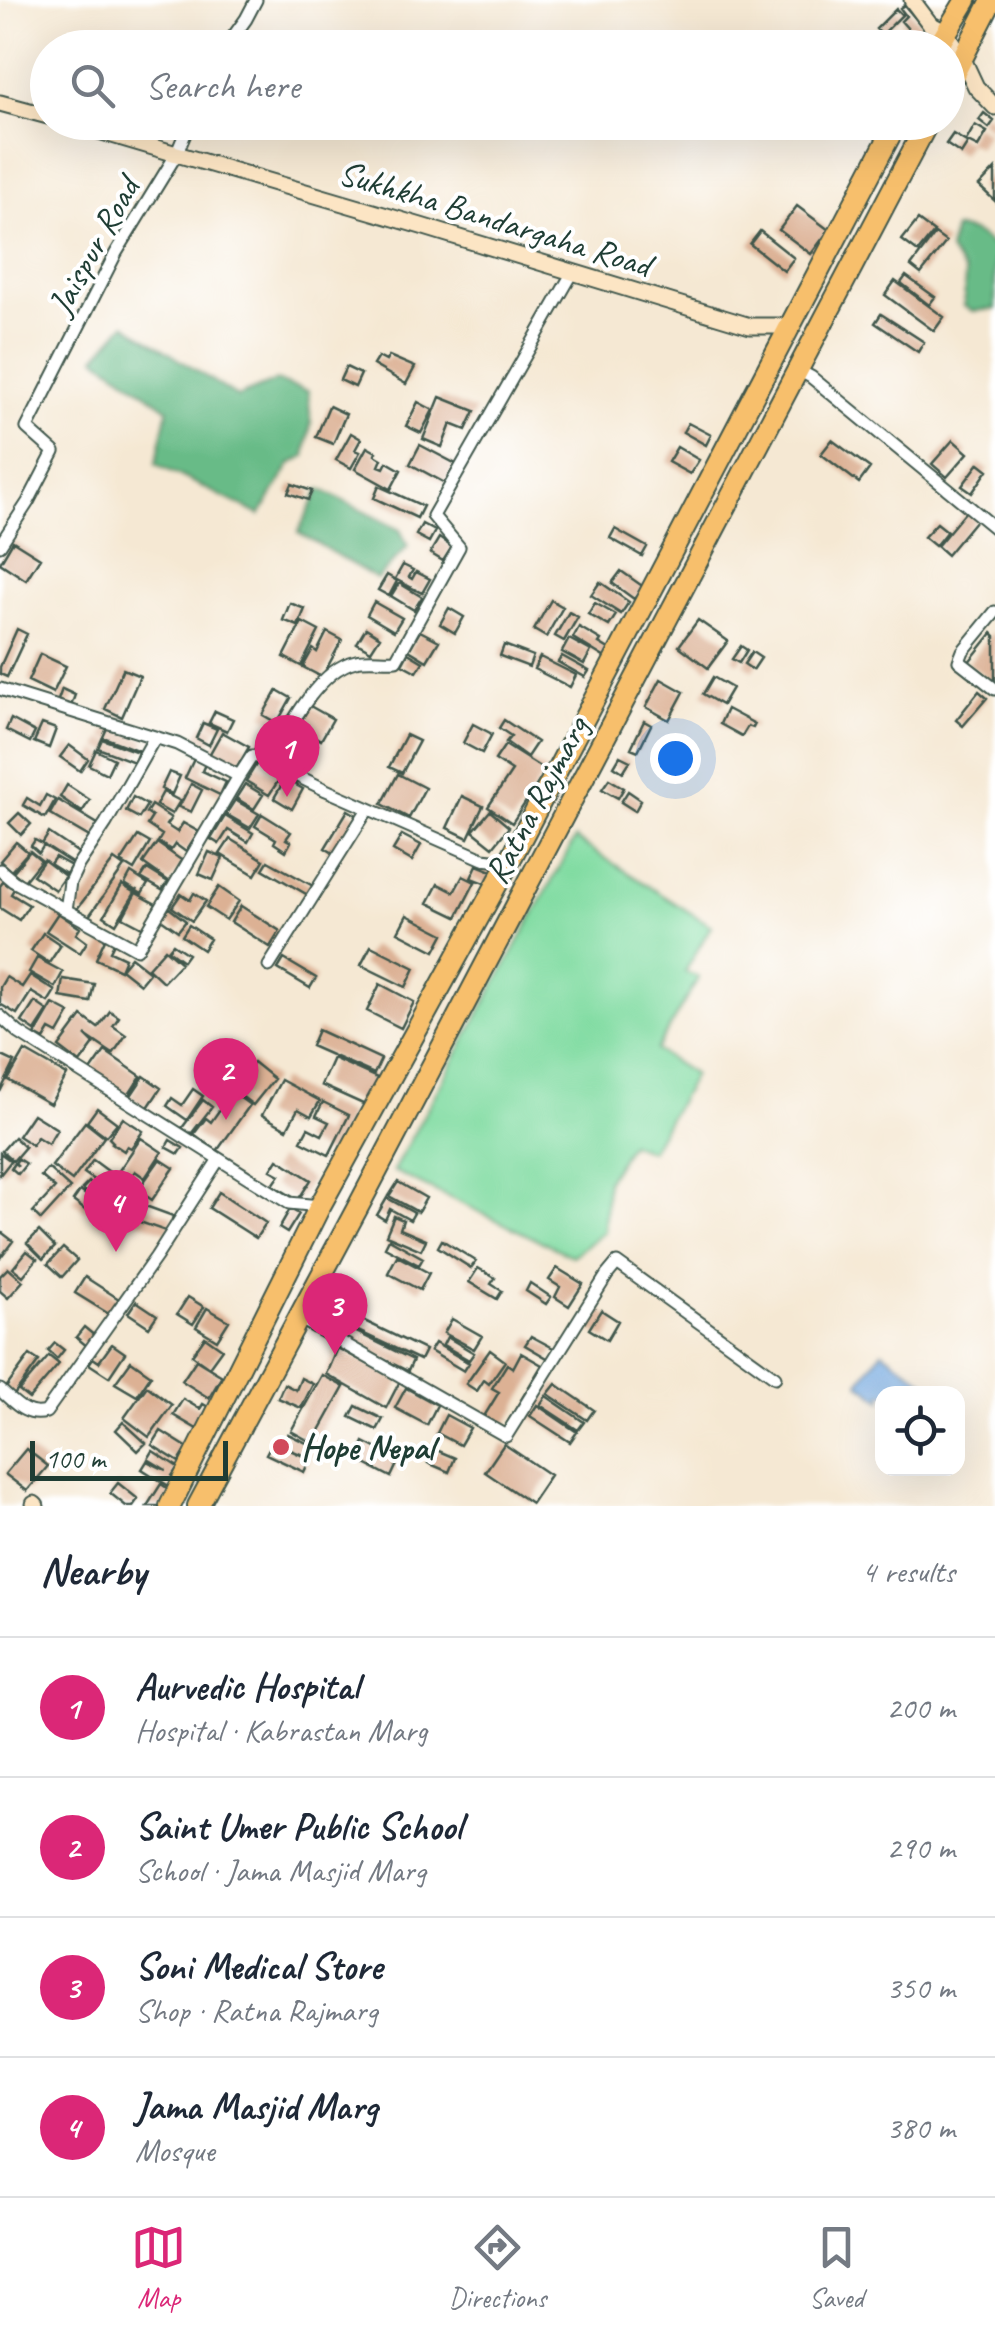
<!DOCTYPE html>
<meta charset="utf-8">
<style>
:root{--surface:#fff;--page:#f2f2f3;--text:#1f2937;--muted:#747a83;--line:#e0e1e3;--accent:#db2777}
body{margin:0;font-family:Caveat,sans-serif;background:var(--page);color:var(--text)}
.controls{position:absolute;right:30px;bottom:30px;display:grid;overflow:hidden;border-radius:20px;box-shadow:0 10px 40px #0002}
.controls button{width:90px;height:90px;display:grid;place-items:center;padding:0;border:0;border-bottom:2px solid var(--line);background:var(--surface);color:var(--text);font:50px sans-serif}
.scale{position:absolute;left:30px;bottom:25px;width:198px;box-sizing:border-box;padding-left:10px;border:5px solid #1f3d34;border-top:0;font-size:28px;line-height:35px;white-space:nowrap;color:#1f3d34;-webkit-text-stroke:8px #fff;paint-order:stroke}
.you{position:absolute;left:675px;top:758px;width:35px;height:35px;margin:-25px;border:8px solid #fff;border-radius:50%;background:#1a73e8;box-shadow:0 0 0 15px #1a73e833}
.badge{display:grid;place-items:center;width:65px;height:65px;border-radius:50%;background:var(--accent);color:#fff;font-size:32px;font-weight:700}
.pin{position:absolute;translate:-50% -82px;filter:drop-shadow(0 2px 5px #0008)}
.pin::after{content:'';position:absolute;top:52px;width:35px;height:30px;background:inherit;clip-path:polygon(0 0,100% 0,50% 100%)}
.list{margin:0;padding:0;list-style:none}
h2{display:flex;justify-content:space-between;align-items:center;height:130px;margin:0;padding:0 40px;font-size:42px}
h2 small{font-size:32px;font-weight:400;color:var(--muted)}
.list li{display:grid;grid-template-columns:65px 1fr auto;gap:30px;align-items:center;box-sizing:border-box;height:140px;padding:0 40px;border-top:2px solid var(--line)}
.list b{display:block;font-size:38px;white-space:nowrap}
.list p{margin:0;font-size:32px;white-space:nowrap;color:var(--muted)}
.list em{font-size:32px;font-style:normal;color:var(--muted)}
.icon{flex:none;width:55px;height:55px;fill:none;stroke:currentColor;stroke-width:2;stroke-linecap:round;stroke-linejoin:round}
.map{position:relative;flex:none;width:995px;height:1506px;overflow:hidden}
.search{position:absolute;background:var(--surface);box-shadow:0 10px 40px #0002;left:30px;right:30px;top:30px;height:110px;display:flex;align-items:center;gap:25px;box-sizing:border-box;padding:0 35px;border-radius:55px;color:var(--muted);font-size:38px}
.sheet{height:690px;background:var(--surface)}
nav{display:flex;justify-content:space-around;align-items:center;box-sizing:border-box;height:140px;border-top:2px solid var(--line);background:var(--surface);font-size:28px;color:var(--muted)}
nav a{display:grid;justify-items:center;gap:5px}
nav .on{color:var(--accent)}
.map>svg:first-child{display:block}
.green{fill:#80dba1;stroke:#508c6a;stroke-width:2.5}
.forest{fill:#68bb87;stroke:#447c5e;stroke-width:2.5}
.water{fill:#73a9e1;stroke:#49738a;stroke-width:2.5}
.building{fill:#dcb194}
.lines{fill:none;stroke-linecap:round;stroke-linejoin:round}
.street-casing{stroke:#3f574c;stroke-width:15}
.secondary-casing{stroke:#3f574c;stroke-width:19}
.highway-casing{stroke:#3f574c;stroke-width:24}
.street{stroke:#fff;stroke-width:11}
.secondary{stroke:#fce5c4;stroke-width:15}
.highway{stroke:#f7bf6c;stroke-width:20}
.poi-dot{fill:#d1495b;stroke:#fff;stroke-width:4}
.labels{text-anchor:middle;stroke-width:8;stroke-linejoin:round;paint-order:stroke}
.street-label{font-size:35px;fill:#1f3d34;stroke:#fff}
.poi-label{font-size:35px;font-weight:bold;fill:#1f3d34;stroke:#fff;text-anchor:start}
</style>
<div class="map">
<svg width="995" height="1506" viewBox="0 0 995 1506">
<rect width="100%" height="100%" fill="#fff"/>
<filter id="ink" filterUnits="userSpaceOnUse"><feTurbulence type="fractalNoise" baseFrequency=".01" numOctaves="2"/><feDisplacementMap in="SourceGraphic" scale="20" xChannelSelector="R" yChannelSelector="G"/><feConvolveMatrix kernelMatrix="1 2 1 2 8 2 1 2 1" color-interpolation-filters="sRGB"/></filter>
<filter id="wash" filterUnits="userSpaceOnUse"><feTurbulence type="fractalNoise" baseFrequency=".0048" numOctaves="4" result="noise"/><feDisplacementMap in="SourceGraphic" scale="40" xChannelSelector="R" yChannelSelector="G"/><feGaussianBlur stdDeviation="2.25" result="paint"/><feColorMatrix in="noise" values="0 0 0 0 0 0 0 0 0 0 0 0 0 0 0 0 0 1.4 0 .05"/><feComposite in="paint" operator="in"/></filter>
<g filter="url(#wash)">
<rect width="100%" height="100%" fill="#f5e8d3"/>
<path class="green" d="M575,839L711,926L685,972L699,977L656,1050L694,1075L650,1151L630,1143L607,1180L604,1232L572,1256L393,1171Z"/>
<path class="forest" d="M954,229C972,229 982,236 995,249V309L973,311L964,306L965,273L949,251Z
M125,324L237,397L276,381L308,391L311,423L305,456L291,464L260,515L156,464L168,409L96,357Z
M320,489L400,530L408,546L377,579L298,532Z"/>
<path class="water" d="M882,1351L941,1393L882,1394V1400L859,1383Z"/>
<g id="blocks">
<path class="building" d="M904,5L927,32L918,40L901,21L906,16L900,8Z
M896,9L902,15L882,35L876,29Z
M879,34L890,48H878L873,40Z
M984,113L994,121L989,128L979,120Z
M975,125L987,132L978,147L966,141Z
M953,134L968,143L961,154L946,144Z
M995,169V201L979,186Z
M797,206L829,230L811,254L779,230Z
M918,220L934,232L918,252L902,240Z
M760,231L794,258L784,271L750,244Z
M935,234L946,242L921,274L911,266Z
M906,276L935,297L929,305L901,283Z
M895,281L944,317L934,331L885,295Z
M881,314L924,342L918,352L875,323Z
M389,356L415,367L406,384L373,365L378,357L386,361Z
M346,367L361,374L355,387L340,380Z
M440,397L475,411L466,430L451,424L442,447L423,439Z
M418,402L433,410L421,433L406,426Z
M329,406L346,414L333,444L316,437Z
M688,423L711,435L706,445L683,432Z
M351,433L361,439L355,450L360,452L351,468L336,460Z
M832,440L870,468L859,483L821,454Z
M953,440L968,453L947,477L932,464Z
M420,445L456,464L445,483L410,464Z
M367,447L376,452L375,455L382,459L379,466L384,468L387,462L401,470L391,489L355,469Z
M677,447L699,460L690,474L668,462Z
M979,463L988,470L972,493L962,486Z
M292,484L312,491L308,500L288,493Z
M379,486L423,506L417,518L374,498Z
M966,511L976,520L947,555L937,546Z
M937,523L947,531L935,546L924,537Z
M422,524L435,531L429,542L416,535Z
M615,529L647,547L642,556L610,538Z
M439,538L452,547L443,561L430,553Z
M13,541L40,558L26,580L0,563Z
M403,565L413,570L409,577L412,579L416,572L430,579L422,593L395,579Z
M621,571L648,590L639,593L634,599L612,583Z
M387,575L397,581L389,596L378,590Z
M600,582L629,602L621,614L591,595Z
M399,583L422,597L414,610L391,596Z
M551,600L563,607L546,637L534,630Z
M374,602L402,618L394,631L367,615Z
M290,603L305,609L298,626L283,620Z
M595,603L616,615L609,626L588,614Z
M449,608L464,617L455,633L440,624Z
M569,612L578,617L564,641L555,636Z
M698,620L728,641L708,668L679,646Z
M302,622L319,631L301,666L284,657Z
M579,627L601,640L599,643L612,651L607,659L573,638Z
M366,628L380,637L371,651L357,643Z
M17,629L27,634L7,677L0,674V667Z
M420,631L439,641L427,661L409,650Z
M327,632L342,640L322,677L303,667L313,649L317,652Z
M992,633L995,636V684L968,663Z
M569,639L591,651L584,664L562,652Z
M504,645L533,656L529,667L500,656Z
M741,646L747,650L739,663L732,659Z
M752,652L761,658L753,670L744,664Z
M408,653L423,662L417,672L402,664Z
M40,654L66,666L53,693L28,681Z
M562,656L589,671L585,677L558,662Z
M540,657L576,675L570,687L534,669Z
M123,669L140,676L122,717L105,709Z
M713,677L732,688L722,705L703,694Z
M661,679L684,692L669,720L646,707Z
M62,689L75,695L71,706L58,700Z
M277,690L291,698L277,723L263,715Z
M979,691L987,698L963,726L956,720Z
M310,706L333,719L321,740L297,727Z
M727,709L755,724L753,728L748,726L742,736L720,724Z
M215,711L233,719L227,731L209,723Z
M11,719L35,732L30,742L6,730Z
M504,720L537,742L527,757L506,742L511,736L499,728Z
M644,721L651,725L638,751L631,748Z
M203,723L217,729L209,745L196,738Z
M42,724L56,729L49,748L34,742Z
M473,724L492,734L482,753L463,743Z
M108,726L146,740L142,752L103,737Z
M222,732L249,747L235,771L208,757Z
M406,735L419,741L402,773L389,767Z
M102,739L138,752L134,762L98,748Z
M290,740L310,751L300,769L280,759Z
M668,740L685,750L679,761L661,750Z
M69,745L88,759L80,771L60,757Z
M505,745L546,771L512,823L488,807L512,771L495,760Z
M96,750L114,759L107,774L89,765Z
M620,756L630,761L623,772L614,766Z
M195,757L206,762L202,771L226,782L220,795L185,778Z
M257,763L280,778L269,795L246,781Z
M169,772L180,776L172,794L161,789Z
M398,774L425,788L409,818L382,804Z
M285,779L303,789L292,809L274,798Z
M609,779L624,788L618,798L602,789Z
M191,784L202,790L191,812L179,807Z
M245,784L263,795L254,809L236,798Z
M67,785L90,800L82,812L60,797Z
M628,791L641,800L635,811L621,802Z
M163,792L180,801L172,814L156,805Z
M46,795L55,800L45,818L23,805L27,798L40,806Z
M462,796L483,806L468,838L447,828Z
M133,797L147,805L139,818L126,811Z
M58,800L101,826L93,839L50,814Z
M235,800L259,814L250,828L226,814Z
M151,805L171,818L166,825L177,832L183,823L199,832L186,852L175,844L171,850L158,842L162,835L147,825L152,817L146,813Z
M348,810L358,816L335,854L325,848Z
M490,811L509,827L493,847L473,831Z
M19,813L31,824L21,835L9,823Z
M262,814L291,832L286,839L291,842L286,851L274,843L276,839L255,826Z
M225,816L253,833L248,842L228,830L219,844L211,839Z
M49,833L80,854L73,864L42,844Z
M402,835L421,845L412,861L393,850Z
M138,836L150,843L134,870L121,862Z
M230,839L264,860L255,875L220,854Z
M35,840L44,845L39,853L31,846Z
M16,842L28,852L11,871L0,861Z
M157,843L184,862L170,882L143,863Z
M30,851L41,860L24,881L13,872Z
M209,852L223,858L213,880L199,874Z
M55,857L71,866L66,874L50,864Z
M44,860L65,876L55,890L33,875Z
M114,860L124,867L89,916L77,909Z
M268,861L313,886L308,895L263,869Z
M477,865L497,873L492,886L471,878Z
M147,869L168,882L162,890L141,878Z
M131,873L148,884L142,894L137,891L138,889L136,891L125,884Z
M463,876L475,882L457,917L428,903L438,884L454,892Z
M3,882L14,889L11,894L29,905L19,920L0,908V886Z
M122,885L135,893L116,924L104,916Z
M219,887L239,901L226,920L206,907Z
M136,893L156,904L144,928L123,917Z
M194,893L206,901L192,921L172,907L181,894L190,900Z
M241,906L280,931L270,947L231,922Z
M169,908L186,921L178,931L161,919Z
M58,913L80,928L76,934L87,942L80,953L46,931Z
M407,915L444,934L435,951L398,932Z
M189,925L210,939L203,950L182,936Z
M43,933L61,945L49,963L31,951Z
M106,937L115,941L110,951L125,958L120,970L96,959Z
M173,944L188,954L183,961L168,950Z
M371,946L415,968L406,987L361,965Z
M165,949L181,963L163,982L148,968Z
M131,957L150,972L140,984L121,969Z
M37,958L63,972L55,987L29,972Z
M284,959L316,978L310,988L278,969Z
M30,975L55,991L48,1002L31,992L17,1014L0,1004V987L6,977L22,987Z
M63,979L94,984L90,1002L60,997Z
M380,984L414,1002L401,1028L367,1011Z
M35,1002L48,1011L35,1031L22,1022Z
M53,1004L70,1013L58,1034L50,1030L44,1040L35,1035Z
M110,1011L119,1017L113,1026L126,1035L113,1054L85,1035L94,1044L80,1063L59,1047L82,1016L98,1028Z
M318,1030L381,1059L374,1074L311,1046Z
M25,1051L67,1075L50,1104L8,1080Z
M105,1051L141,1076L128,1096L91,1071Z
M0,1055L15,1062L0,1092Z
M243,1057L249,1062L238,1078L231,1073Z
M333,1058L386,1082L374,1109L321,1085Z
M253,1062L274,1079L253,1105L236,1092L244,1083L239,1079Z
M144,1076L161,1088L147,1109L130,1097Z
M281,1080L320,1101L311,1116L298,1109L287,1129L262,1115Z
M193,1089L203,1096L187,1120L167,1106L172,1098L182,1105Z
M232,1092L250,1105L217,1151L194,1134L206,1118L211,1122Z
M203,1100L212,1107L191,1134L182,1128Z
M323,1102L349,1115L329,1155L301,1141L308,1128L322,1135L329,1122L316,1116Z
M97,1108L117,1123L106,1136L87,1122Z
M33,1114L57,1129L48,1144L37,1137L32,1145L18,1136Z
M123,1118L143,1131L131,1148L127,1146L124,1151L112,1143L113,1142L109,1138Z
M85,1122L104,1137L72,1181L52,1166Z
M14,1137L25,1147L13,1161L2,1151Z
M141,1138L162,1152L145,1178L135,1171L129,1180L118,1172Z
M170,1140L183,1148L179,1154L166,1147Z
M0,1153L11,1161L0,1175Z
M18,1159L26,1164L18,1174L11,1168L14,1163L18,1166L15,1163Z
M160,1159L174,1168L152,1200L138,1190Z
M278,1159L311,1180L298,1200L273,1185L280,1175L271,1170Z
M93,1160L112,1174L102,1186L84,1173Z
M48,1168L70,1188L41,1220L33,1212L55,1188L41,1176Z
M89,1182L100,1193L94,1199L82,1189Z
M398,1182L426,1198L418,1212L389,1196Z
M80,1191L93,1200L85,1210L73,1201Z
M219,1192L266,1223L256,1238L209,1208Z
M387,1198L414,1213L410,1220L390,1209L385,1220L377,1215Z
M140,1204L173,1216L168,1232L134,1220Z
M290,1209L299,1214L287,1233L279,1228Z
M394,1216L403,1220L400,1229L426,1240L421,1250L386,1235Z
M0,1231L13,1241L0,1258Z
M39,1231L55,1247L43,1259L27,1243Z
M389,1239L423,1258L419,1265L385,1247Z
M442,1240L476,1261L471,1268L438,1247Z
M63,1248L77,1260L62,1277L48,1264Z
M27,1251L37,1259L23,1276L13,1268Z
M397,1256L429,1273L420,1290L388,1273Z
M8,1268L23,1281L8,1298L0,1291V1276Z
M478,1268L495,1278L491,1284L502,1291L497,1299L469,1282Z
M557,1268L583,1284L569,1306L555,1297L560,1287L549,1280Z
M85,1277L119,1299L109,1314L75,1293Z
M530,1283L551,1297L546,1304L526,1291Z
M188,1297L204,1307L193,1324L177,1314Z
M136,1301L157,1315L149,1327L128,1313Z
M207,1308L229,1321L217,1340L196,1327Z
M601,1310L618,1321L607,1340L589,1329Z
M352,1315L425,1350L420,1360L347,1326Z
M452,1319L482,1336L474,1349L444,1333Z
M84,1327L96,1337L88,1347L76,1337Z
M348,1328L413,1360L408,1371L342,1339Z
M531,1336L555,1349L549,1359L525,1345Z
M205,1337L222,1349L209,1367L192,1355Z
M447,1337L474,1353L469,1360L443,1345Z
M55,1343L64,1350L57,1359L48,1351Z
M435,1343L469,1363L464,1371L430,1351Z
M112,1344L125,1353L109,1377L89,1364L93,1358L99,1362Z
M337,1348L400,1381L386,1408L326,1374Z
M490,1350L505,1361L489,1384L484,1380L477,1391L466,1384Z
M521,1353L542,1365L503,1430L483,1418L499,1392L492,1388L507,1364L513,1368Z
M30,1355L39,1361L14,1395L5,1389Z
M49,1356L59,1364L29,1399L19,1391Z
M196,1360L222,1376L209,1398L182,1381Z
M131,1361L151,1375L137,1396L115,1383Z
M322,1375L344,1387L313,1443L291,1431Z
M301,1378L313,1384L301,1408L278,1398L284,1384L296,1390Z
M556,1384L594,1410L587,1420L548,1394Z
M147,1386L172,1405L149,1437L124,1418Z
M406,1388L437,1405L427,1425L395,1408Z
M546,1396L584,1422L578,1430L540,1405Z
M183,1399L200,1409L203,1404L215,1411L202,1432L173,1415Z
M537,1405L577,1432L570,1442L530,1416Z
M356,1406L383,1419L377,1430L350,1417Z
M446,1415L470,1428L460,1445L437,1433Z
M123,1422L146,1443L138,1451L116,1430Z
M161,1431L188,1448L179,1462L152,1445Z
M288,1434L313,1446L308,1457L288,1449L310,1459L304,1472L266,1454L273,1441L282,1446Z
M364,1442L399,1460L391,1477L356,1459Z
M504,1444L550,1475L531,1503L485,1472Z
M26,1449L48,1466L27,1491L5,1474Z
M434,1449L455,1458L449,1472L428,1463Z
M153,1451L178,1467L172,1476L178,1479L172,1488L142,1469L147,1461L166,1470L148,1459Z
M118,1483L138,1499L133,1506H126L110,1493Z
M161,1484L173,1492L164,1506H147Z"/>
</g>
</g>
<g filter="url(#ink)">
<use href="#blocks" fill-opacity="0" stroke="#3f574c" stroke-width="2.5"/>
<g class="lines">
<g class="street-casing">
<path id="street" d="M225,48L246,19L256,0
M798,370L811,377L995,528
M0,545L28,502L54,452L27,428L116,253L176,155L190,122
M995,612L963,651L959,661L995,689
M0,689L177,744L239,776L252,756L261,758L326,790L483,859L509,862
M270,762C287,731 318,669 356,661C367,658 383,661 396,660L459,547L433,516L573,272
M0,870L13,881L137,949L239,776
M66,910L70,882L78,865L106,823L155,737
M269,966L368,809
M0,1016L19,1033L289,1203L320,1206
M299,1318L506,1436L607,1275L617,1263L775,1377
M0,1390C14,1402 26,1418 46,1412L156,1257L219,1159"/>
</g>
<g class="secondary-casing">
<path id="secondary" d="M912,0L930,24L945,32L962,57L976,87L995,107
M0,103L48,116
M68,122L421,226L750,326H791
M34,1504L36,1506"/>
</g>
<g class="highway-casing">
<path id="highway" d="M937,48L966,0
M948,86L992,0
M170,1506L320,1206L509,862L897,122
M198,1506L359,1205L928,122"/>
</g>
<use href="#street" class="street"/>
<use href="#secondary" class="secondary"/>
<use href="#highway" class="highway"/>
</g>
</g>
<circle class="poi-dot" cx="281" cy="1447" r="10"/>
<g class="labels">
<g class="street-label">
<text transform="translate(495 218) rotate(17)" y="12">Sukhkha Bandargaha Road</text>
<text transform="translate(93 246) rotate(-61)" y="12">Jaispur Road</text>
<text transform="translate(536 800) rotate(-62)" y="12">Ratna Rajmarg</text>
</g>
<g class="poi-label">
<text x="301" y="1459">Hope Nepal</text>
</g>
</g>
</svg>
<div class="controls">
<button><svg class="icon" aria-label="locate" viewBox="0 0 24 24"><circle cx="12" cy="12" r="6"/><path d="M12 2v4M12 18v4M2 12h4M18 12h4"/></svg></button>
</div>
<div class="scale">100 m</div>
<div class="you"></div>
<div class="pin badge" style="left:287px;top:797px">1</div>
<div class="pin badge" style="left:226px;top:1120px">2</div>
<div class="pin badge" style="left:335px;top:1355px">3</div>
<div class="pin badge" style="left:116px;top:1252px">4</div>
<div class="search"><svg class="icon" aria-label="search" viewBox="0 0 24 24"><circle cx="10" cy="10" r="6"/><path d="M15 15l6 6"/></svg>Search here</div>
</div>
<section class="sheet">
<h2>Nearby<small>4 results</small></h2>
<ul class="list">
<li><span class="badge">1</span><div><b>Aurvedic Hospital</b><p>Hospital · Kabrastan Marg</p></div><em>200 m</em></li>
<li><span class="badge">2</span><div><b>Saint Umer Public School</b><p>School · Jama Masjid Marg</p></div><em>290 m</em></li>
<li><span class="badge">3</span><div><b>Soni Medical Store</b><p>Shop · Ratna Rajmarg</p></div><em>350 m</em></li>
<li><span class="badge">4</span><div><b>Jama Masjid Marg</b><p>Mosque</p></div><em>380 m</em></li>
</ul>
</section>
<nav>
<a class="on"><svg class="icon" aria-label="map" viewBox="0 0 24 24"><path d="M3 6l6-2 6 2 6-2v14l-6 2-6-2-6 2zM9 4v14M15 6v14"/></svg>Map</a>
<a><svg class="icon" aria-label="directions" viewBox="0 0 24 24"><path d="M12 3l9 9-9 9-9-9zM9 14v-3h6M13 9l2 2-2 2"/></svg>Directions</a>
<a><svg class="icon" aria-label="saved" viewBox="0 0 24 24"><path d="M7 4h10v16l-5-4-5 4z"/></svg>Saved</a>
</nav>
